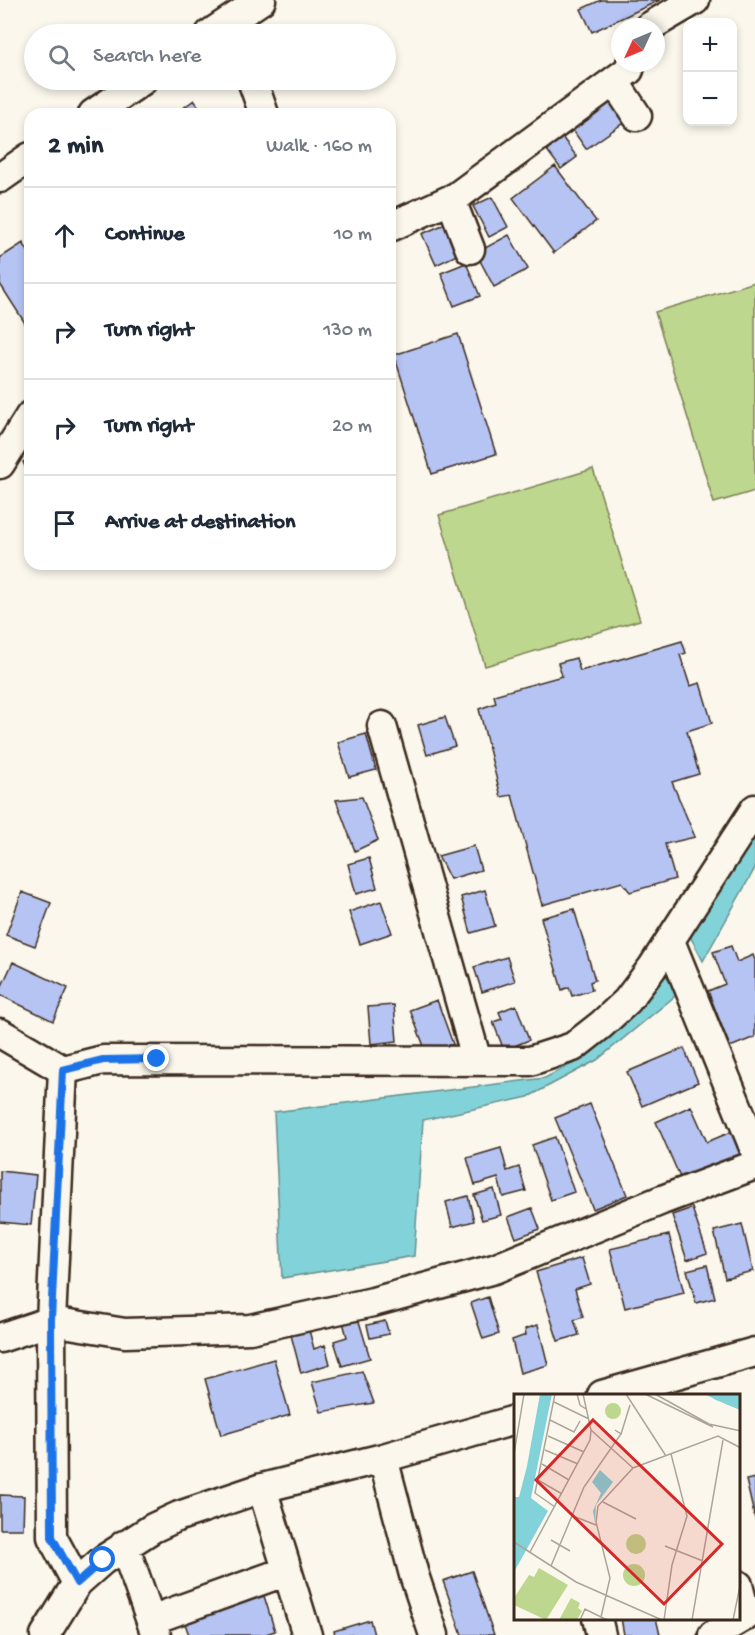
<!DOCTYPE html>
<meta charset="utf-8">
<style>
:root{--surface:#fff;--page:#f2f2f3;--text:#1f2937;--muted:#747a83;--line:#e0e1e3}
body{margin:0;font-family:"Gochi Hand",sans-serif;background:var(--page);color:var(--text)}
.controls{position:absolute;right:18px;top:18px;display:grid;overflow:hidden;border-radius:12px;box-shadow:0 3px 9px #0003}
.controls button{width:54px;height:54px;display:grid;place-items:center;padding:0;border:0;border-bottom:2px solid var(--line);background:var(--surface);color:var(--text);font:30px sans-serif}
.compass{position:absolute;left:611px;top:18px;width:54px;height:54px;border-radius:50%;background:var(--surface);box-shadow:0 3px 9px #0003;rotate:226deg}
.stop{position:absolute;width:18px;height:18px;margin:-14px;border:4px solid #1a73e8;border-radius:50%;background:#fff}
.stop.end{background:#1a73e8;border-color:#fff;box-shadow:0 2px 6px #0008}
.list{margin:0;padding:0;list-style:none}
h2{display:flex;justify-content:space-between;align-items:center;height:78px;margin:0;padding:0 24px;font-size:26px}
h2 small{font-size:20px;font-weight:400;color:var(--muted)}
.list li{display:grid;grid-template-columns:39px 1fr auto;gap:18px;align-items:center;box-sizing:border-box;height:96px;padding:0 24px;border-top:2px solid var(--line)}
.list b{display:block;font-size:22px;white-space:nowrap}
.list em{font-size:20px;font-style:normal;color:var(--muted)}
.icon{flex:none;width:33px;height:33px;fill:none;stroke:currentColor;stroke-width:2;stroke-linecap:round;stroke-linejoin:round}
.map{position:relative;flex:none;width:755px;height:1635px;overflow:hidden}
.search{position:absolute;background:var(--surface);box-shadow:0 3px 9px #0003;left:24px;top:24px;width:372px;height:66px;display:flex;align-items:center;gap:15px;box-sizing:border-box;padding:0 21px;border-radius:33px;color:var(--muted);font-size:22px}
.panel{position:absolute;background:var(--surface);box-shadow:0 3px 9px #0003;left:24px;top:108px;width:372px;height:462px;border-radius:18px}
.map>svg:first-child{display:block}
.green{fill:#bed78e;stroke:#7c8056;stroke-width:1.5}
.water{fill:#82d3d9;stroke:#668f8e;stroke-width:1.5}
.building{fill:#b6c4f4;stroke:#3b2a1e;stroke-width:1.5}
.lines{fill:none;stroke-linecap:round;stroke-linejoin:round}
.minor-casing{stroke:#3b2a1e;stroke-width:33}
.minor{stroke:#fbf7ec;stroke-width:28}
.route{stroke:#1a73e8;stroke-width:8}
.inset-road{fill:none;stroke:#aea59a;stroke-width:1.5}
.view{fill:#d62828;fill-opacity:0.15;stroke:#d62828;stroke-width:3}
.inset-edge{fill:none;stroke:#3b2a1e;stroke-width:3}
</style>
<div class="map">
<svg width="755" height="1635" viewBox="0 0 755 1635">
<rect width="100%" height="100%" fill="#fbf7ec"/>
<filter id="ink" filterUnits="userSpaceOnUse"><feTurbulence type="fractalNoise" baseFrequency=".0167" numOctaves="2"/><feDisplacementMap in="SourceGraphic" scale="12" xChannelSelector="R" yChannelSelector="G"/><feConvolveMatrix kernelMatrix="1 2 1 2 8 2 1 2 1" color-interpolation-filters="sRGB"/></filter>
<g filter="url(#ink)">
<path class="green" d="M755,282V491L714,503L655,312Z
M593,469L640,620L485,666L439,515Z"/>
<path class="water" d="M755,835V868L703,961L690,936L731,865Z
M666,966L680,992L597,1060L528,1097L423,1120L414,1256L282,1278L274,1112L545,1078L587,1056L631,1010Z"/>
<path class="building" d="M601,0H660L592,32L581,9Z
M86,26L90,34H64Z
M194,100L204,114H175Z
M612,101L626,121L586,149L572,129Z
M562,137L577,157L561,169L546,149Z
M555,166L596,221L554,253L513,198Z
M492,197L508,227L489,237L473,206Z
M447,223L461,253L436,265L422,234Z
M509,235L528,269L494,287L476,253Z
M23,243L30,254V331L0,284V258Z
M466,263L480,296L454,306L441,273Z
M458,334L496,454L432,474L394,355Z
M30,458V477L23,462Z
M682,641L686,653L680,655L690,686L700,683L712,723L687,731L699,774L672,782L695,837L665,844L675,879L630,892L622,882L542,905L512,795L501,797L479,709L496,703L494,695L562,676L558,663L576,658L580,671Z
M445,717L455,746L427,755L418,725Z
M366,734L376,770L349,777L338,742Z
M362,797L378,840L355,851L336,800Z
M474,846L481,870L450,879L438,856Z
M369,858L377,888L356,894L348,864Z
M485,890L495,926L471,933L461,897Z
M22,892L51,903L35,946L6,935Z
M381,901L392,933L360,944L349,912Z
M574,909L595,980L590,982L592,990L572,996L569,987L562,990L541,918Z
M731,946L737,962L753,955L755,960V1037L730,1047L708,991L725,984L713,952Z
M507,957L515,981L482,992L474,967Z
M13,962L68,988L53,1021L0,995V990Z
M437,1000L453,1044L427,1054L410,1010Z
M394,1005L397,1041L371,1044L368,1007Z
M516,1005L529,1040L504,1050L493,1022L502,1019L499,1012Z
M684,1048L698,1082L642,1106L627,1072Z
M590,1104L627,1195L593,1209L555,1118Z
M691,1106L707,1142L736,1130L747,1154L682,1182L656,1122Z
M555,1137L574,1192L551,1200L532,1145Z
M501,1148L507,1171L519,1167L526,1191L503,1197L498,1178L475,1185L467,1158Z
M0,1171L36,1175L31,1225L0,1222Z
M494,1189L501,1215L482,1220L474,1195Z
M468,1196L474,1221L452,1227L446,1202Z
M532,1208L540,1229L516,1238L508,1217Z
M692,1208L707,1253L687,1260L672,1215Z
M742,1224L753,1271L725,1278L714,1231Z
M669,1235L684,1293L625,1308L610,1249Z
M582,1258L590,1284L575,1289L583,1317L574,1320L579,1335L558,1341L536,1272Z
M707,1265L715,1298L696,1303L687,1270Z
M488,1297L499,1334L483,1339L471,1303Z
M358,1318L370,1358L342,1366L334,1341L347,1337L343,1322Z
M385,1321L389,1334L370,1338L367,1325Z
M538,1325L548,1365L520,1373L512,1340L526,1335L525,1329Z
M309,1330L314,1349L325,1345L330,1364L301,1373L291,1335Z
M274,1359L290,1415L221,1435L205,1379Z
M362,1371L374,1403L321,1412L312,1382Z
M755,1478V1519L746,1480Z
M0,1495L24,1496L23,1529H0Z
M472,1571L494,1635H462L443,1581Z
M264,1596L275,1631L263,1635H189L184,1621Z
M621,1618H656L660,1635H624Z
M370,1620L374,1635H335L334,1631Z"/>
<g class="lines">
<g class="minor-casing">
<path id="minor" d="M649,27L695,0
M210,34L261,0
M252,80L264,114
M614,81L637,116
M93,114L143,80
M0,178L30,157
M451,200L470,249
M390,227L456,197L629,70L631,63
M0,464L30,416
M382,726L477,1061
M670,941L755,1150
M0,1033L63,1070L103,1060L530,1061L573,1047L601,1025L627,1001L652,968L755,809
M63,1070L51,1321L52,1537L77,1583
M0,1338L51,1321L125,1333L250,1329L373,1302L494,1269L662,1200L755,1165
M602,1395L755,1352
M383,1458L414,1575L434,1635
M262,1488L307,1635
M124,1545L156,1635
M738,1585L746,1616
M597,1618L601,1635
M151,1620L287,1571
M45,1635L77,1583L103,1560L153,1528L179,1516L262,1488L383,1458L515,1420
M713,1635L755,1610"/>
</g>
<use href="#minor" class="minor"/>
</g>
</g>
<g class="lines" filter="url(#ink)">
<path class="route" d="M103,1560L77,1583L52,1537L51,1320L63,1070L103,1060L157,1059"/>
</g>
<g transform="translate(514 1394)">
<rect width="226" height="226" fill="#fbf7ec"/>
<path d="M91 17a8 8 0 1 1 16 0a8 8 0 1 1-16 0ZM112 150a10 10 0 1 1 20 0a10 10 0 1 1-20 0ZM109 181a11 11 0 1 1 22 0a11 11 0 1 1-22 0ZM25,174L54,191L32,226L0,211V204L15,181L20,183ZM57,204L66,209L64,214L68,217L63,226H45Z" fill="#bed78e"/>
<path d="M26,0H38L17,104L34,117L0,178V103H5L13,72ZM191,0H226V16L202,6ZM86,76L99,88L82,111L81,129L79,117L87,99L78,88Z" fill="#82d3d9"/>
<path class="inset-road" d="M41,0L21,99L41,113M63,0L66,11L72,15M112,0L152,62M131,0L199,33M141,0L195,30L227,37M40,8L75,25M36,26L60,38L66,27M77,36L119,74M107,40L116,11M34,42L70,58M31,56L64,70M0,60L10,0M28,70L55,86M24,86L48,100M89,108L122,125M59,122L82,131M37,146L56,157M0,148L62,188L148,226M151,152L189,167M16,158L76,46L77,36L69,0M37,172L70,93L107,40L101,36M87,223L96,184L82,128L84,112L119,74L204,42L227,54M66,226L71,215L93,226M150,226L158,171L173,122L157,60M178,226L209,46M219,226L227,187"/>
<path class="view" d="M79,26L208,150L150,210L22,86Z"/>
<rect width="226" height="226" class="inset-edge"/>
</g>
</svg>
<div class="controls">
<button>+</button>
<button>−</button>
</div>
<svg class="compass" viewBox="-18 -18 36 36"><path d="M0-13l5 13h-10z" fill="#e53935"/><path d="M0 13l5-13h-10z" fill="#747a83"/></svg>
<div class="stop" style="left:103px;top:1560px"></div>
<div class="stop end" style="left:157px;top:1059px"></div>
<div class="search"><svg class="icon" aria-label="search" viewBox="0 0 24 24"><circle cx="10" cy="10" r="6"/><path d="M15 15l6 6"/></svg>Search here</div>
<section class="panel">
<h2>2 min<small>Walk · 160 m</small></h2>
<ul class="list">
<li><svg class="icon" aria-label="ahead" viewBox="0 0 24 24"><path d="M12 20V5M6 11l6-6 6 6"/></svg><div><b>Continue</b></div><em>10 m</em></li>
<li><svg class="icon" aria-label="right" viewBox="0 0 24 24"><path d="M7 20v-9h11M14 6l5 5-5 5"/></svg><div><b>Turn right</b></div><em>130 m</em></li>
<li><svg class="icon" aria-label="right" viewBox="0 0 24 24"><path d="M7 20v-9h11M14 6l5 5-5 5"/></svg><div><b>Turn right</b></div><em>20 m</em></li>
<li><svg class="icon" aria-label="arrive" viewBox="0 0 24 24"><path d="M6 21V4h12l-3 4 3 4H6"/></svg><div><b>Arrive at destination</b></div></li>
</ul>
</section>
</div>
